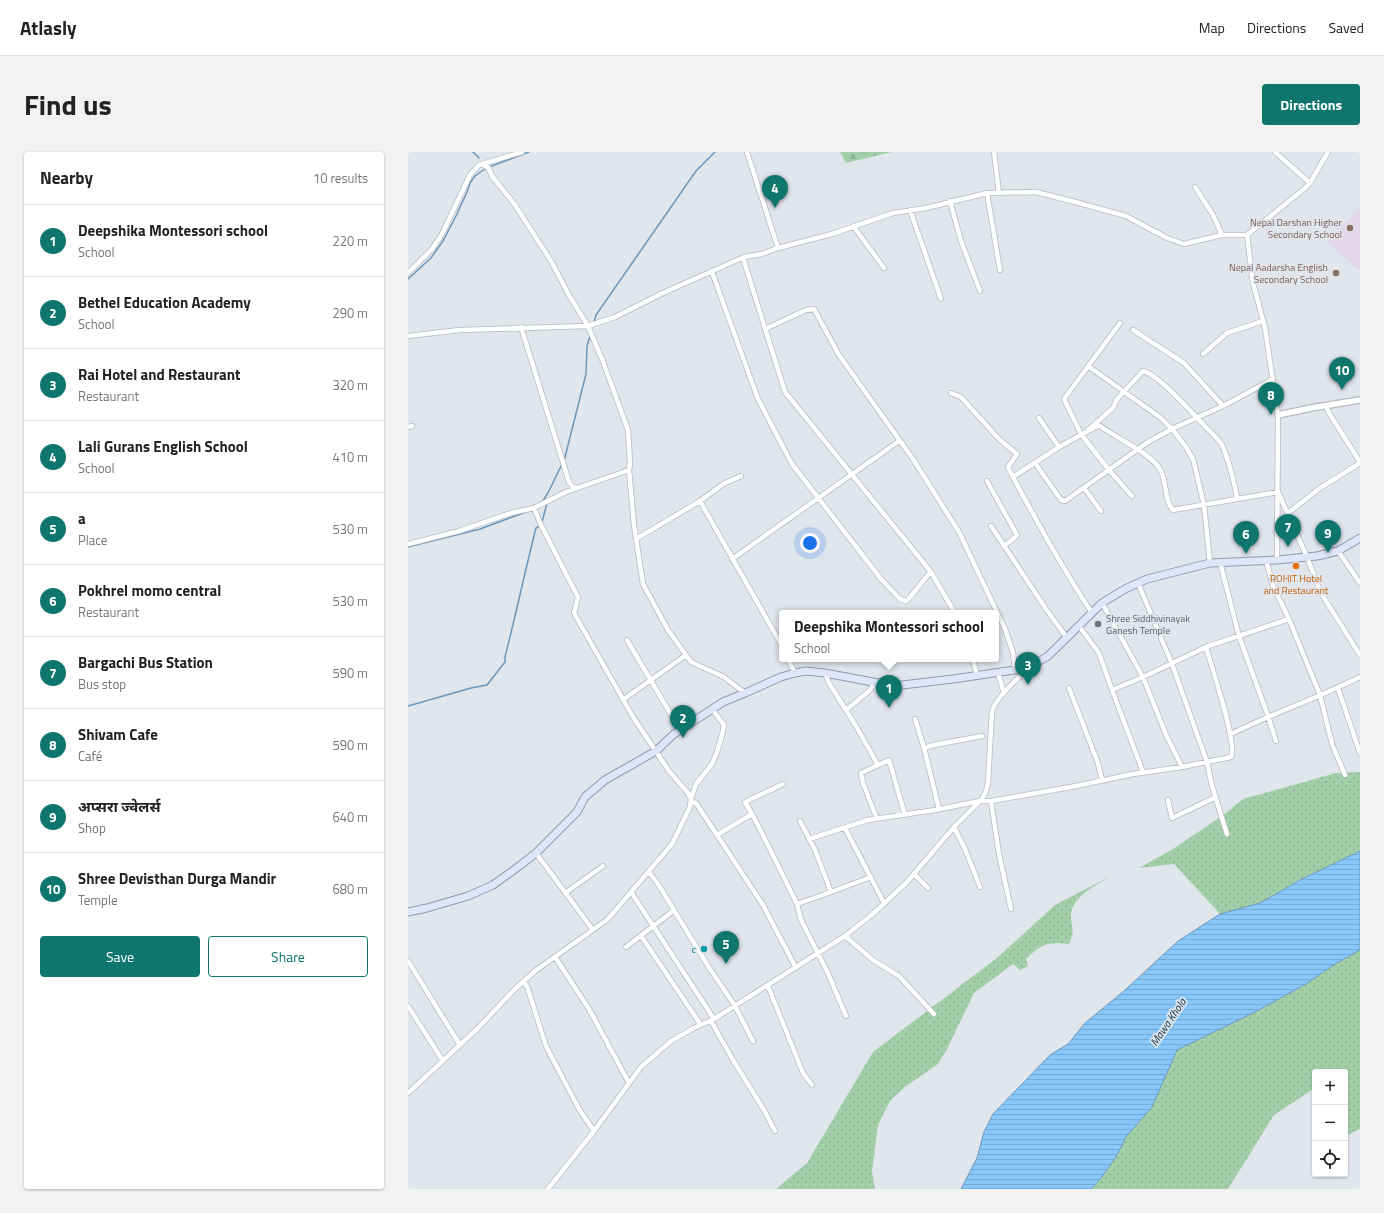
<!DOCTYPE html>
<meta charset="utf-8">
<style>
:root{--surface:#fff;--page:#f2f2f2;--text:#222;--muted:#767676;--line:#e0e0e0;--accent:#0f766e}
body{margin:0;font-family:"Titillium Web","Noto Sans Devanagari",sans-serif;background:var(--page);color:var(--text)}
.controls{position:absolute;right:12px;bottom:12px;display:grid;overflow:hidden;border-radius:4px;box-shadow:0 1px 3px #0004}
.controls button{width:36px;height:36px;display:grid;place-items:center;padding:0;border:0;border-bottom:1px solid var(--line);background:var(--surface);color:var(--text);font:20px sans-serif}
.you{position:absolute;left:402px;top:391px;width:14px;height:14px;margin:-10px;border:3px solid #fff;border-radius:50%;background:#1a73e8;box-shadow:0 0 0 6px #1a73e833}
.badge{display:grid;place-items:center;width:26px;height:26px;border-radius:50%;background:var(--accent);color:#fff;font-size:13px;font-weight:700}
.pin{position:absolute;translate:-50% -33px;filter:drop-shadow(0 1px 2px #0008)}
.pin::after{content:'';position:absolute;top:21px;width:14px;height:12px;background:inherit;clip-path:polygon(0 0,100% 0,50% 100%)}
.popup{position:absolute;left:371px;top:458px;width:220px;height:52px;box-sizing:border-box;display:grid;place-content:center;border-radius:4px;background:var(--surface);filter:drop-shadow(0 1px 3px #0005);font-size:13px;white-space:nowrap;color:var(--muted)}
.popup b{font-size:15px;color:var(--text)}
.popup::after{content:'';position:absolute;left:50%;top:100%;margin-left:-8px;border:8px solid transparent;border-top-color:var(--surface)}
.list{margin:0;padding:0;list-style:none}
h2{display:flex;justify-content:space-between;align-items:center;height:52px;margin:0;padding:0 16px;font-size:17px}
h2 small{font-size:13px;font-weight:400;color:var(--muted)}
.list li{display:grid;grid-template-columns:26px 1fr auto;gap:12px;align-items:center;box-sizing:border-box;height:72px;padding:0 16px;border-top:1px solid var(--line)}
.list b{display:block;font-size:15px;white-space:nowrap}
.list p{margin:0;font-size:13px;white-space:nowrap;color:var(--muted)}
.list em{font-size:13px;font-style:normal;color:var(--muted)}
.actions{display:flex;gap:8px;padding:12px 16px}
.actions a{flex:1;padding:9px 0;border:1px solid var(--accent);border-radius:4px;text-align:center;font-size:14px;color:var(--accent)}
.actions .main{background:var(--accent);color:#fff}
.icon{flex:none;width:22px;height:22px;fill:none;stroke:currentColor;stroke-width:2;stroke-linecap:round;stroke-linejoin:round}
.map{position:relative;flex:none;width:952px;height:1037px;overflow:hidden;border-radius:4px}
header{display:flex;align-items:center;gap:24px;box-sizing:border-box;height:56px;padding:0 20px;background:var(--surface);border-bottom:1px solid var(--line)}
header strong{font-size:19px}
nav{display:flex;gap:22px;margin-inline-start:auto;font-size:14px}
.intro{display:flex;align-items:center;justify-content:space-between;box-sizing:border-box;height:96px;padding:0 24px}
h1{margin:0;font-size:28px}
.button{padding:10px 18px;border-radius:4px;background:var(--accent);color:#fff;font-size:14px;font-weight:700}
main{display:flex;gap:24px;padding:0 24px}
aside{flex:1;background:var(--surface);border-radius:4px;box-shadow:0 1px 3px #0004}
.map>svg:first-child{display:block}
.education{fill:#e2d6ea}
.grass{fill:url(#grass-dots)}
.forest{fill:url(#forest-firs)}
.water{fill:url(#water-rules);stroke:#6b97bb}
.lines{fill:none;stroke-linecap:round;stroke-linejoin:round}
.stream{stroke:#6b97bb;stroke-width:1.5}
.minor-casing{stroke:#b5bac0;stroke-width:6}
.tertiary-casing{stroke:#b5bac0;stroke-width:8}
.primary-casing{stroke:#9198ae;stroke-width:9}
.minor{stroke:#fff;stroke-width:4.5}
.tertiary{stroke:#fff;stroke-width:5.5}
.primary{stroke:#dfe6f9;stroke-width:7}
.education-dot{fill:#8d6e63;stroke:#e1e5ec;stroke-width:1.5}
.food-dot{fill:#e8710a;stroke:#e1e5ec;stroke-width:1.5}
.worship-dot{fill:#6b7280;stroke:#e1e5ec;stroke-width:1.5}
.culture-dot{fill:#0f9aa8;stroke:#e1e5ec;stroke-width:1.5}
.labels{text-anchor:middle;stroke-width:3.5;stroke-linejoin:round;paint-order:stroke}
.education-label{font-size:10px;fill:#785e54;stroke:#e1e5ec;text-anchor:end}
.food-label{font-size:10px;fill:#c56008;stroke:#e1e5ec}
.worship-label{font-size:10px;fill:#5b616d;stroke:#e1e5ec;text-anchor:start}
.culture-label{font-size:10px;fill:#0d838f;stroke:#e1e5ec;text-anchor:end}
.water-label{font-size:11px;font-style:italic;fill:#082c44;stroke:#e1e5ec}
</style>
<header>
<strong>Atlasly</strong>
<nav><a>Map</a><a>Directions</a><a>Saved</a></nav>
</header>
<div class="intro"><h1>Find us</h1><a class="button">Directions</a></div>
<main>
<aside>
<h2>Nearby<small>10 results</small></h2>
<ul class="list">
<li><span class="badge">1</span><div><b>Deepshika Montessori school</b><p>School</p></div><em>220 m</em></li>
<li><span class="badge">2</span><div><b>Bethel Education Academy</b><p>School</p></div><em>290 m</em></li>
<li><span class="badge">3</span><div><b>Rai Hotel and Restaurant</b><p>Restaurant</p></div><em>320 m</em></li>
<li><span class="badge">4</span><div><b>Lali Gurans English School</b><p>School</p></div><em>410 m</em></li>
<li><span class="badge">5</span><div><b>a</b><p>Place</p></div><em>530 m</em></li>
<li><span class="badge">6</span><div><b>Pokhrel momo central</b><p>Restaurant</p></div><em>530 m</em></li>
<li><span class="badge">7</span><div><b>Bargachi Bus Station</b><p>Bus stop</p></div><em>590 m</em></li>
<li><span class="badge">8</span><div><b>Shivam Cafe</b><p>Café</p></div><em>590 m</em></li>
<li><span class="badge">9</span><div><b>अप्सरा ज्वेलर्स</b><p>Shop</p></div><em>640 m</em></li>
<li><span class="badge">10</span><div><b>Shree Devisthan Durga Mandir</b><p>Temple</p></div><em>680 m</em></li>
</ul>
<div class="actions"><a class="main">Save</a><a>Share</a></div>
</aside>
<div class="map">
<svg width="952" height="1037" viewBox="0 0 952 1037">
<defs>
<pattern id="grass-dots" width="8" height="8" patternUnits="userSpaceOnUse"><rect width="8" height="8" fill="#a2cfa8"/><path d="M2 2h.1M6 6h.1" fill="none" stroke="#8bb291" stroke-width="1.8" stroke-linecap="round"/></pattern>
<pattern id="forest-firs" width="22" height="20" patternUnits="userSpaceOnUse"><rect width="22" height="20" fill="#a2cfa8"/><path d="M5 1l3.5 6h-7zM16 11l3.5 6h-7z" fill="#8bb291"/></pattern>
<pattern id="water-rules" width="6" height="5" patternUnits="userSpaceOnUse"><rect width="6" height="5" fill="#88c7f9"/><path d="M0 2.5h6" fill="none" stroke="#75abd6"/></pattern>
</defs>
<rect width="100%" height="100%" fill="#e1e5ec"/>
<path class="education" d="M952,55V119L919,90Z"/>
<path class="grass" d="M952,620V699L894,727L852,751L812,762L766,712L731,716L765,697L814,664L835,647L928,621Z
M701,725C687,734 662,746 663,765C664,778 667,779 661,792C638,790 635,791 618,807L620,814L612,818L605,812L566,841L539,897L530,912L497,935L482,949L470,973L464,1019L467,1037H368L399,1011L465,900L589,806L647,753Z
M952,798V977L937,984V920H907V936L866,963L820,1037H683L693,1026L708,1005L718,985L744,955L769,898L847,860L898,832L927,812Z"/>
<path class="forest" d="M432,0H484L438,11Z"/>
<path class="water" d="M952,699V798L927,812L898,832L847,860L769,898L744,955L718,985L708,1005L693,1026L683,1037H553L569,1006L576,980L585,962L642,903L660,892L677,871L716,839L770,789L812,762L852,751L894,727Z"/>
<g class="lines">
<path class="stream" d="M65,0L71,6
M81,15L121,0
M0,127L23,106L35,89L48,64L59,40L62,31L67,24L78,16
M186,171L188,163L288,19L307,0
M156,309L178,222L179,194L182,184
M135,349L141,339L154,312
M134,370L139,351
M0,395L72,377L118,360
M0,554L63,536L79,533L97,510V505C108,462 117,419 128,376L132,374"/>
<g class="minor-casing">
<path id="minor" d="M339,0L370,96
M586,0L591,41
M867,0L902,31
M77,14L80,15L84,24L107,53L143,109L161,143L180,174L194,207L220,278L222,311L221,318L226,373L235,432L260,478L283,510L316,525L337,541
M787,35L805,63L814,83
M579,41L592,118
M542,49L553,89L572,139
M502,58L533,147
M446,75L476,116
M335,106L377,240L523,420L547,461
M304,120L350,247L384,312L473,427L492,447L498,449C503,446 516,426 523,420
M0,121L24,97L34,82L62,23L71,13L114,0
M712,171L656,247L673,282L701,318L724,344
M113,175L161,330L165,335L170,336
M357,177L398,158L406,157L431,203L505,307L551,380L597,477L605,501L607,518
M725,178L776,211L815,254
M0,184L52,178L180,174L207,165L255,141L336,105L354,102L370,96L424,82L485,61L518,56L579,41L628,40L671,51L718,64L759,86L776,92L814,83H839
M795,202L819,181L855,169
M680,214L753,266L764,277L778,295L785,307L796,353L802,411
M543,241L553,245L591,287L609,302L600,315L605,325
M918,254L921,261L952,310
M631,266L651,295
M0,275L4,274
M680,278L705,256L709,247L735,219C751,223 780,257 793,270C799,277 809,285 814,293C820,306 827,332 829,347L870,340L899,405L913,441L952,503
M627,311L653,348L657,349L740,290L764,277L819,252L865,227
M579,329L609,383L606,386L596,394
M676,336L693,359
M292,349L374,494
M880,361L912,336L952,311
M583,374L638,457L659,486
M228,387L292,349L315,332L333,324
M0,392L51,379L103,361L126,356L158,340L221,318
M930,399L952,431
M324,407L491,289
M858,408L865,434L881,467L912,543L924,592L937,623
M869,408L870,263L857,176L845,131L839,83L896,37L902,31L920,0
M812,410L831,484L860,564L868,589
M730,431L764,512L799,610L804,634L819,682
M694,451L735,525L798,495L881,467
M684,461C655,417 630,372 605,325L651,295L689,274H692C708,286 742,301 752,317C759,328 756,349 765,358L829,347
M671,474L691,501L704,538
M219,488L272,578
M380,507L387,521
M565,507L569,524
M417,521L421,531L448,574L470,613
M590,521L596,541
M661,536L690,611L694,628
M930,536L952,601
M216,547L278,503
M438,558L461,539L467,531
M507,567L516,596
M823,582C865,561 910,546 952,525
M735,620L704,538L735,525L759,585L774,615
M283,647L288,632L304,612L309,600L314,583L316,573L304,557
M760,648L764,666L808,645
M583,649L663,635L725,622L774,615L823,605C830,592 803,513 798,495
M283,650L288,651L355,753L388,816
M531,657L516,596L526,593L574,584
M344,662L337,650L375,632
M469,667L455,631L453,621L481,608L497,663
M546,675L557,697L572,735
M437,676L476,751
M309,683L344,662L353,679L389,752L423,740L407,698L392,669
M401,687L460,668L527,658L572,649H583L591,702L603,757
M128,701L185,778
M241,720L250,732L302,817L327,854L345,889
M506,722L520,736
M223,740L306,867
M423,740L463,725
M157,741L195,714
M389,752L393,768L419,819L438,864
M233,784L293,873
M437,784L465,808L491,824L526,862
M218,795L265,759
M147,805L181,857L221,931
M0,809L52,893
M115,830L119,834L138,894L171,957L186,979
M360,834L395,921L404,933
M0,854L35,909
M303,869L325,908L356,958L367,979
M0,941L69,877L107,837L127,819L200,767L264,692L282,655L283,647L280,641L261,619L225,565L166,461L170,445L133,373L126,356
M140,1037L186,979L233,915L263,889L286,876L306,867L437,784L466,761L499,730L546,675L574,647L578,639L580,631L584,559C590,543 607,530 619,517"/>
</g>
<g class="tertiary-casing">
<path id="tertiary" d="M870,263L903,256L952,248"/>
</g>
<g class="primary-casing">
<path id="primary" d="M0,760L19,756L60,744L85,733L110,715L128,701L169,660L177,645L197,628L248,599L266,582L315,550L337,541L373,525L387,521L398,519L417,521L486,534L545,527L620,516L640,504L694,451L717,437L739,427L802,411L869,408L909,404L930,399L952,386"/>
</g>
<use href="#minor" class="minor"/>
<use href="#tertiary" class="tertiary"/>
<use href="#primary" class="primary"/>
</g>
<g class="education-dot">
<circle cx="942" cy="76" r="4"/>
<circle cx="928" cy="121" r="4"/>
</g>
<circle class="food-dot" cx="888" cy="414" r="4"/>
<circle class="worship-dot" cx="690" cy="472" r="4"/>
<circle class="culture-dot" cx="296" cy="797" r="4"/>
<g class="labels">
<g class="education-label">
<text x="934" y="74">Nepal Darshan Higher<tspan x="934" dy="12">Secondary School</tspan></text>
<text x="920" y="119">Nepal Aadarsha English<tspan x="920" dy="12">Secondary School</tspan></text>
</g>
<g class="food-label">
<text x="888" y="430">ROHIT Hotel<tspan x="888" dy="12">and Restaurant</tspan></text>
</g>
<g class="worship-label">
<text x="698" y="470">Shree Siddhivinayak<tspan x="698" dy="12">Ganesh Temple</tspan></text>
</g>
<g class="culture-label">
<text x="288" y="801">c</text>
</g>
<g class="water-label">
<text transform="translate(760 870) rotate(-56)" y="4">Mawa Khola</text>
</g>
</g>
</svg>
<div class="controls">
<button>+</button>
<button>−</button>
<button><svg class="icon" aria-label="locate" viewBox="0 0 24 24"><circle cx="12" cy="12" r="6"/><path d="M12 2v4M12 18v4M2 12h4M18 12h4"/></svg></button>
</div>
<div class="you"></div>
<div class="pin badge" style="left:481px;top:556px">1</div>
<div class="popup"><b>Deepshika Montessori school</b>School</div>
<div class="pin badge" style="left:275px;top:586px">2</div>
<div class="pin badge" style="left:620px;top:533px">3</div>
<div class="pin badge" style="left:367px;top:56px">4</div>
<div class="pin badge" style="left:318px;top:812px">5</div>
<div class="pin badge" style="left:838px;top:402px">6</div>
<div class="pin badge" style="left:880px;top:395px">7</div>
<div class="pin badge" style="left:863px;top:263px">8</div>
<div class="pin badge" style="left:920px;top:401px">9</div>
<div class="pin badge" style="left:934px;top:238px">10</div>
</div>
</main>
